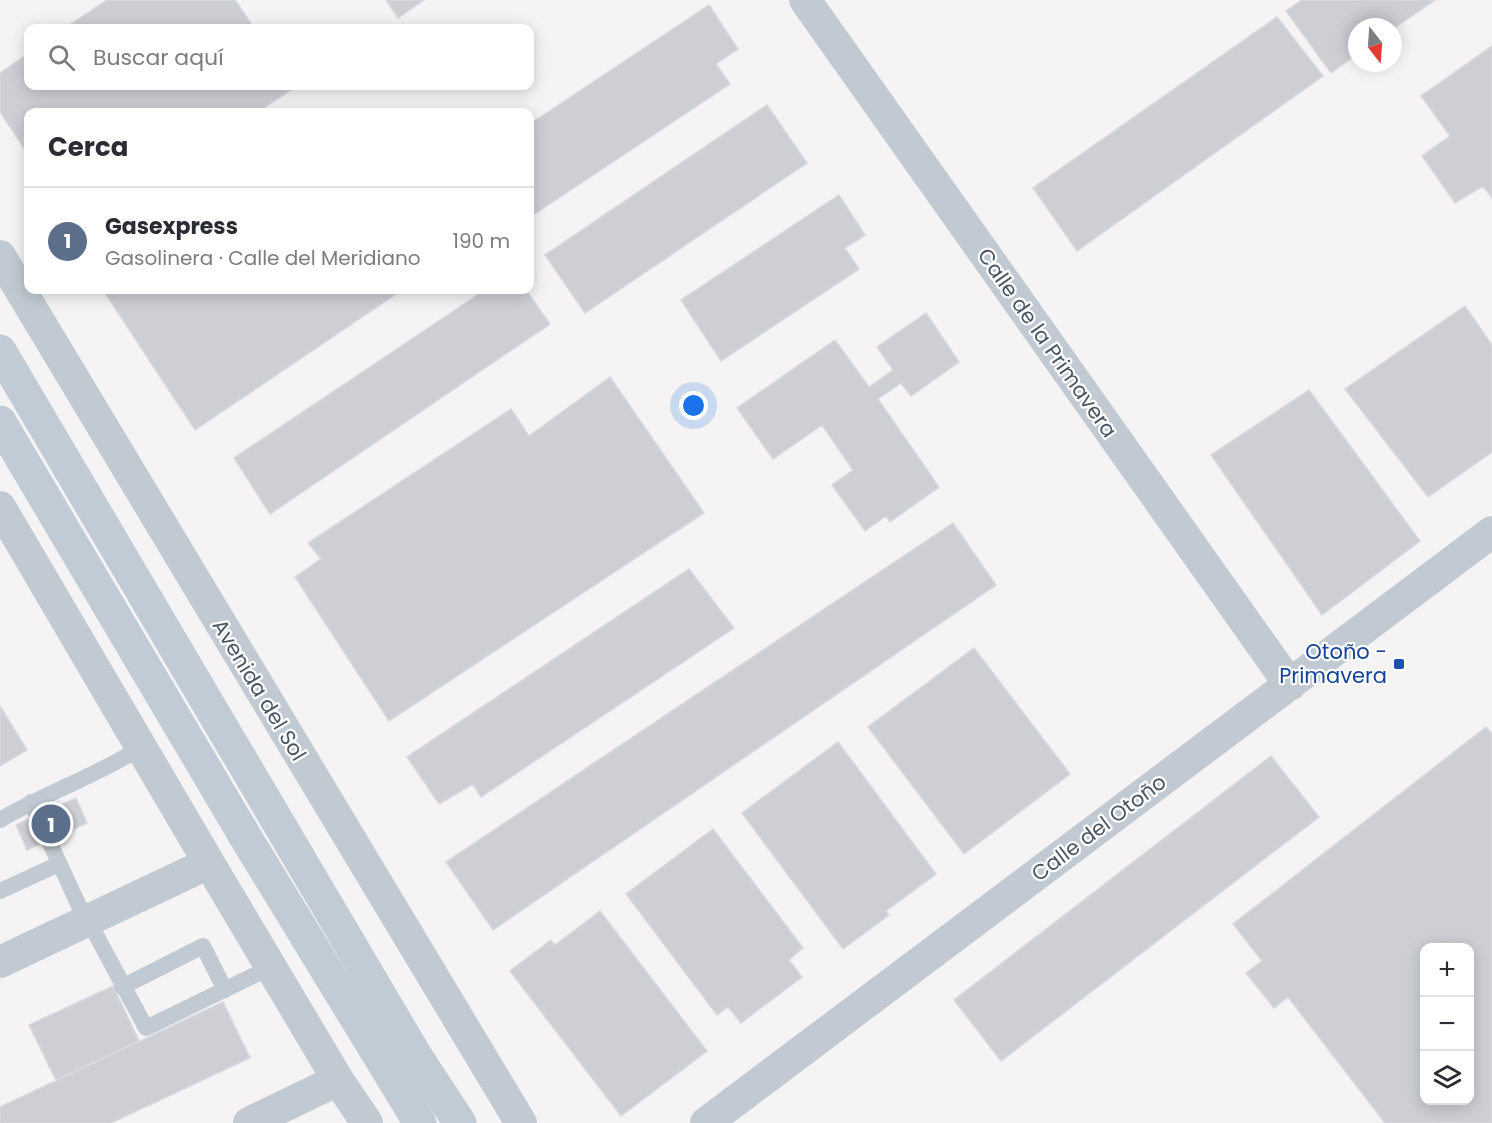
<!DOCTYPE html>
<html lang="es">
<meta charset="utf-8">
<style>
:root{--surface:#fff;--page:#f7f7f7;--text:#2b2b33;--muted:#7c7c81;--line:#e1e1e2;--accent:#1a73e8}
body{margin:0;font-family:Poppins,sans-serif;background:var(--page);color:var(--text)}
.controls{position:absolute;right:18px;bottom:18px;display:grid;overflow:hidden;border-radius:12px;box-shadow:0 3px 15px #0003}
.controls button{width:54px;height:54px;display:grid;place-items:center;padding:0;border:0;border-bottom:2px solid var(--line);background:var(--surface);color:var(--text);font:30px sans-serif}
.compass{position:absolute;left:1348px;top:18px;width:54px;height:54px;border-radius:50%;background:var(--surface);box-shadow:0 3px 15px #0003;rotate:163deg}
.you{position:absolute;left:694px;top:406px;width:21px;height:21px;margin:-15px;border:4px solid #fff;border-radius:50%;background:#1a73e8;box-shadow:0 0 0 9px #1a73e833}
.badge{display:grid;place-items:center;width:39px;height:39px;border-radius:50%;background:var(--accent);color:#fff;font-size:20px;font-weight:700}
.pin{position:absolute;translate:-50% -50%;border:3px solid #fff;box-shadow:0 2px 6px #0006}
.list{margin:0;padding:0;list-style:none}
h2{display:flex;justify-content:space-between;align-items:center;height:78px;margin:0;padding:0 24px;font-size:26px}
h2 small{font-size:20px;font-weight:400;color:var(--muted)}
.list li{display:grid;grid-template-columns:39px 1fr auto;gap:18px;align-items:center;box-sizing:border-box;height:108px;padding:0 24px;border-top:2px solid var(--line)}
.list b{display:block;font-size:22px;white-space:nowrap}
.list p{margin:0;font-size:20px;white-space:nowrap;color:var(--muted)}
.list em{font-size:20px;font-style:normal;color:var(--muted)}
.icon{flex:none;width:33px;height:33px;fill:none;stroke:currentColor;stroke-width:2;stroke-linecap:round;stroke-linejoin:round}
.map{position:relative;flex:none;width:1492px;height:1123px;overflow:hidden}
.search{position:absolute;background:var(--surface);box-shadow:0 3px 15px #0003;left:24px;top:24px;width:510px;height:66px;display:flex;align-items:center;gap:15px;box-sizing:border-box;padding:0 21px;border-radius:12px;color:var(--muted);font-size:22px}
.panel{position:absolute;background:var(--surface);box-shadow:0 3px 15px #0003;left:24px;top:108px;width:510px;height:186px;border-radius:12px}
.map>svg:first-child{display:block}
.building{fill:#cdcfd5;stroke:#d7d9de;stroke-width:1.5;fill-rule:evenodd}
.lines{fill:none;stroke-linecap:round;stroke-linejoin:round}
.service{stroke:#c1cad2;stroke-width:16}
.minor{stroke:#c1cad2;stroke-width:32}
.secondary{stroke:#c1cbd6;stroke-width:33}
.transit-dot{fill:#1a4fb4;stroke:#fff;stroke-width:2}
.labels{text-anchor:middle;stroke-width:4.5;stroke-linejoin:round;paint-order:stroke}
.street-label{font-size:21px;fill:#4a5661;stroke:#fff}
.transit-label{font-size:21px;fill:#164399;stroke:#fff;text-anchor:end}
</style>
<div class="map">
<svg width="1492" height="1123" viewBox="0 0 1492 1123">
<rect width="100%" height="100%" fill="#f5f3f3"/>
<path class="building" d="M107,0H235L254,28H65Z
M386,0H424L398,18Z
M1302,0H1435L1393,29V27H1357V54L1331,73L1286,11Z
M709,5L738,49L716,64L730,84L530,217V124Z
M1277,17L1323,76L1077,251L1033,188Z
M1492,46V198L1483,186L1455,203L1422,156L1450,136L1421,96Z
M28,54V86L295,87L258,112H28V154L0,112V73Z
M767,105L807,163L585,313L545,255Z
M839,195L865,235L845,248L859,269L721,361L681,300Z
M103,290H402L195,430Z
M485,290H526L550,324L270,514L234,458Z
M1465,306L1492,345V452L1428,497L1345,389Z
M926,313L959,362L911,396L901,383L878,399L939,487L890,522L886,516L865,531L832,485L853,470L822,425L773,459L737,408L835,340L869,387L893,370L877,347Z
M610,377L704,513L389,721L295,577L321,559L308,543L511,409L529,436Z
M1309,390L1420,541L1322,615L1211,455Z
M953,523L996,585L493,930L446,862Z
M689,569L734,628L481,797L473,784L439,804L407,757Z
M974,648L1070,774L964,854L868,727Z
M0,706L27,750L0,766Z
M1486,727L1492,734V1123H1385L1288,997L1274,1008L1246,973L1262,961L1233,924ZM1424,948H1470V1100H1424Z
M838,742L936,874L886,911L889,915L843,949L742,813Z
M1271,756L1319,817L1001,1061L954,1000Z
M76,798L87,823L27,850L16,825Z
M713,829L803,948L789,960L802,977L741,1023L728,1007L717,1015L626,894Z
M600,911L707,1051L621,1116L510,971L551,940L555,945Z
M113,986L139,1041L56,1080L29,1025Z
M223,1002L250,1058L111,1123H0V1107Z"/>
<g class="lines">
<path class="service" d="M31,802L86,921
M0,820C46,793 96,776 142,747
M0,891L59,864
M88,920L146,1028L271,967
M122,987L203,946L225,990"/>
<path class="minor" d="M805,0L1290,685
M0,256L521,1123
M0,507L209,863L338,1080L367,1123
M0,962L209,863
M249,1123L338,1080
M706,1123L1492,532"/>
<path class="secondary" d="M0,351L416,1056L460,1123
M0,422L249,843L420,1123"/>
</g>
<rect class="transit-dot" x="1393" y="658" width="12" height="12" rx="3"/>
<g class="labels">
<g class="street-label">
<text transform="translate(1047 343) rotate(55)" y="7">Calle de la Primavera</text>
<text transform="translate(259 690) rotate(59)" y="7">Avenida del Sol</text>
<text transform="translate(1099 828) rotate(-37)" y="7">Calle del Otoño</text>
</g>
<g class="transit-label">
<text x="1387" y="659">Otoño -<tspan x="1387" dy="24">Primavera</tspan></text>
</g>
</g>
</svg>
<div class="controls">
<button>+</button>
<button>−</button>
<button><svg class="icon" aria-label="layers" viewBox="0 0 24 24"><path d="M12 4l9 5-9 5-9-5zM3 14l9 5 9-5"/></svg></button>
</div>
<svg class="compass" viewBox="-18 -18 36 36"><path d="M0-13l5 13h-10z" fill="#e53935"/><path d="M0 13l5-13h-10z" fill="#7c7c81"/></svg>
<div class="you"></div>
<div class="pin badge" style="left:51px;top:824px;background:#5c6f8a">1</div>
<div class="search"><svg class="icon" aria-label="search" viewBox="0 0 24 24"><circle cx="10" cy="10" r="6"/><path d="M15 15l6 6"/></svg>Buscar aquí</div>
<section class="panel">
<h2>Cerca<small></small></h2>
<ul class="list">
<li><span class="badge" style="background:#5c6f8a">1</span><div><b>Gasexpress</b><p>Gasolinera · Calle del Meridiano</p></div><em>190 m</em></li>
</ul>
</section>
</div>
